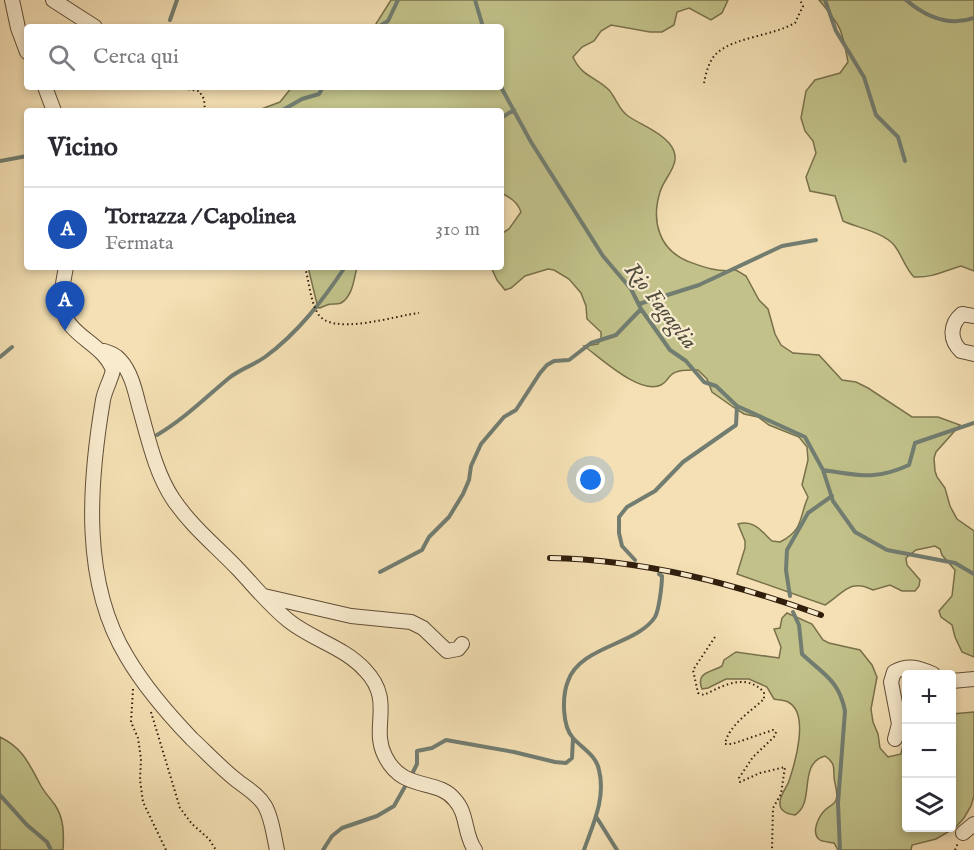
<!DOCTYPE html>
<html lang="it">
<meta charset="utf-8">
<style>
:root{--surface:#fff;--page:#f2f2f3;--text:#2b2b33;--muted:#7c7c81;--line:#e1e1e2;--accent:#0f766e}
body{margin:0;font-family:"IM FELL English",serif;background:var(--page);color:var(--text)}
.controls{position:absolute;right:18px;bottom:18px;display:grid;overflow:hidden;border-radius:6px;box-shadow:0 3px 9px #0003}
.controls button{width:54px;height:54px;display:grid;place-items:center;padding:0;border:0;border-bottom:2px solid var(--line);background:var(--surface);color:var(--text);font:30px sans-serif}
.you{position:absolute;left:591px;top:480px;width:21px;height:21px;margin:-15px;border:4px solid #fff;border-radius:50%;background:#1a73e8;box-shadow:0 0 0 9px #1a73e833}
.badge{display:grid;place-items:center;width:39px;height:39px;border-radius:50%;background:var(--accent);color:#fff;font-size:20px;font-weight:700}
.pin{position:absolute;translate:-50% -50px;filter:drop-shadow(0 2px 3px #0008)}
.pin::after{content:'';position:absolute;top:32px;width:21px;height:18px;background:inherit;clip-path:polygon(0 0,100% 0,50% 100%)}
.list{margin:0;padding:0;list-style:none}
h2{display:flex;justify-content:space-between;align-items:center;height:78px;margin:0;padding:0 24px;font-size:26px}
h2 small{font-size:20px;font-weight:400;color:var(--muted)}
.list li{display:grid;grid-template-columns:39px 1fr auto;gap:18px;align-items:center;box-sizing:border-box;height:84px;padding:0 24px;border-top:2px solid var(--line)}
.list b{display:block;font-size:22px;white-space:nowrap}
.list p{margin:0;font-size:20px;white-space:nowrap;color:var(--muted)}
.list em{font-size:20px;font-style:normal;color:var(--muted)}
.icon{flex:none;width:33px;height:33px;fill:none;stroke:currentColor;stroke-width:2;stroke-linecap:round;stroke-linejoin:round}
.map{position:relative;flex:none;width:974px;height:850px;overflow:hidden}
.search{position:absolute;background:var(--surface);box-shadow:0 3px 9px #0003;left:24px;top:24px;width:480px;height:66px;display:flex;align-items:center;gap:15px;box-sizing:border-box;padding:0 21px;border-radius:6px;color:var(--muted);font-size:22px}
.panel{position:absolute;background:var(--surface);box-shadow:0 3px 9px #0003;left:24px;top:108px;width:480px;height:162px;border-radius:6px}
.map>svg:first-child{display:block}
.green{fill:#c1c189;stroke:#79704b;stroke-width:1.5}
.lines{fill:none;stroke-linecap:round;stroke-linejoin:round}
.stream{stroke:#727d71;stroke-width:4}
.minor-casing{stroke:#624e37;stroke-width:16}
.path{stroke:#311e0d;stroke-width:2;stroke-dasharray:1.5 3;stroke-linecap:butt}
.minor{stroke:#f8ebce;stroke-width:14}
.rail-casing{stroke:#311e0d;stroke-width:6}
.rail{stroke:#f8ebce;stroke-width:4;stroke-dasharray:11;stroke-linecap:butt}
.labels{text-anchor:middle;stroke-width:4.5;stroke-linejoin:round;paint-order:stroke}
.water-label{font-size:22px;font-style:italic;fill:#514d3f;stroke:#f8ebce}
</style>
<div class="map">
<svg width="974" height="850" viewBox="0 0 974 850">
<rect width="100%" height="100%" fill="#f4e0b4"/>
<filter id="stains"><feTurbulence type="fractalNoise" baseFrequency=".00333" numOctaves="4"/><feColorMatrix values="0 0 0 0 .2 0 0 0 0 .09 0 0 0 0 .02 0 0 0 .5 -.17"/></filter>
<radialGradient id="worn" r=".72"><stop offset=".6" stop-color="#630" stop-opacity="0"/><stop offset="1" stop-color="#630" stop-opacity=".3"/></radialGradient>
<path class="green" d="M391,0H728L722,13L711,20L689,8L677,12L674,25L662,32H650L611,25L601,31L594,41L582,47L573,57C582,77 595,76 609,90C616,98 619,110 628,116C641,125 658,130 669,143C685,162 665,175 660,192C651,221 659,249 687,261C703,267 718,273 736,270L746,276L759,300L768,309L775,334L781,345L793,353L819,355L842,380L856,382L868,388L912,417H938L960,425L936,452L934,458L935,471L937,477L945,488L950,506L957,519L974,531V657L962,652L955,637L952,625L941,617L939,611L952,596L955,570L942,555L940,549L935,546L916,550L906,558L907,565L920,580L919,586L915,591H902L890,585L873,590C850,578 844,593 825,605L737,574L745,548V541L738,524C754,519 762,532 772,541L780,542C804,530 799,517 808,497L802,485L808,460L807,447L799,437L769,425L758,417L744,414L733,407L712,392L707,379L698,370C689,370 678,369 671,375C667,379 666,383 661,385C640,395 602,359 584,346L598,344L601,338V332L587,319L586,306L581,293L569,279L554,270L548,269L525,276L511,288L505,290L497,280L491,267H501V234L509,229L521,212C518,202 510,197 501,193V111H256L280,102L292,87H501V27H374Z
M819,0H974V271L961,266C944,271 932,278 914,277C905,268 902,255 894,245C883,232 858,228 843,221L835,196L810,191L806,177L816,153L813,141L805,131L801,118L806,91L815,80L840,73L848,62C842,29 841,26 819,0Z
M308,267H357C354,278 353,296 341,303C337,305 331,303 327,305C324,306 321,308 318,308Z
M787,613L812,624L823,640L829,643L860,650L872,665L877,677L871,709L873,722L878,734L880,748L888,757L901,754L906,730V828H952V714L974,712V796L971,806L964,818L955,828L936,839L912,845L911,850H838L834,843C830,842 823,842 820,840C810,833 819,816 825,810C829,806 834,805 836,800C839,793 834,784 834,776C834,766 834,762 825,756C797,764 816,802 795,815C788,814 779,811 780,802C780,795 787,787 789,781C795,763 810,713 788,702C784,700 778,700 774,699L767,687L749,679H726L708,688L702,689C695,672 712,672 722,666L724,660L736,652L779,658L781,647L774,629L780,628L782,618Z
M0,737C24,749 29,764 41,786C45,793 50,798 55,805C64,818 64,834 63,850H0Z"/>
<g class="lines">
<path class="stream" d="M475,0L483,27
M825,0L836,31L864,77L876,115L898,137L905,161
M906,0C925,16 949,27 974,18
M170,20L177,0
M378,27L388,21L398,0
M501,87L531,142L603,256L631,289L641,309L670,350L686,361L704,382L716,386L737,406L736,425L683,462L655,491L627,507L619,517V533L622,546L635,560
M281,111L302,99L319,94L323,87
M501,118L514,110
M0,161L27,156
M639,304L699,285L782,246L816,240
M0,357L12,347
M737,406L805,437L823,470L833,501L855,532L887,550L955,563L974,574
M157,435C184,419 205,398 229,378C240,369 254,365 265,357C298,333 323,300 345,267
M823,470C859,475 874,481 909,465L915,443L974,423
M380,572L422,550L429,537L449,517L463,494L469,480L471,466L481,444L504,417L516,410L540,373L547,365L554,361L569,360L591,343L616,335L641,309
M790,596L786,570L787,550L808,513L832,496
M793,612L799,625L802,654C823,674 839,680 845,711L838,803L840,850
M411,776L417,764V751L432,748L446,740L514,752L555,762L566,763L572,758L573,738
M0,795L27,825L47,842L51,850
M597,818L617,850
M323,850L332,836L342,828L377,816L394,806L407,783
M584,850C593,824 606,798 599,770C596,755 583,749 573,738C562,726 562,696 568,681C580,646 637,645 655,617C659,610 662,585 662,576L659,574"/>
<g class="minor-casing">
<path id="minor" d="M12,0L18,28L27,52
M53,0L95,27
M45,87L54,111
M66,267C64,279 60,293 62,305C66,337 102,341 113,370C111,380 105,389 103,400C89,483 81,582 127,657C144,686 168,714 192,739C206,752 220,767 235,779C246,788 258,794 265,806C272,818 274,837 277,850
M974,316L962,314C950,324 949,340 961,351L974,354
M104,351C110,353 116,355 120,360C131,372 135,390 139,406C148,437 155,472 173,499C191,526 216,546 238,569C255,587 270,606 289,621C313,640 344,647 365,670C395,701 370,727 385,756C403,793 437,777 455,800C468,814 464,835 475,850
M264,596L351,616L411,622L423,628L447,651L458,649L462,644
M952,681L974,679
M895,739L899,724L891,682L894,672C909,664 919,668 933,674
M963,833L974,824"/>
</g>
<path class="path" d="M704,83C706,73 709,60 717,53C735,37 772,36 795,23L803,6L800,0
M175,87L199,91L204,99L205,111
M305,267C309,281 310,299 317,312C329,338 397,315 419,313
M715,637L693,670L698,693L704,695C724,685 745,673 764,692V699C751,711 728,726 725,744H732L773,730L776,732L775,736L753,757L739,778L740,782L760,773L785,767L781,794L773,808L772,850
M133,689L131,722L138,738L141,759L140,780L143,802L166,850
M151,712L180,808L192,824L209,839L216,850
M955,850L958,843"/>
<use href="#minor" class="minor"/>
<g class="rail-casing">
<path id="rail" d="M550,558C645,560 732,583 821,615"/>
</g>
<use href="#rail" class="rail"/>
</g>
<g class="labels">
<g class="water-label">
<text transform="translate(662 305) rotate(52)" y="8">Rio Fagaglia</text>
</g>
</g>
<rect width="100%" height="100%" filter="url(#stains)"/>
<rect width="100%" height="100%" fill="url(#worn)"/>
</svg>
<div class="controls">
<button>+</button>
<button>−</button>
<button><svg class="icon" aria-label="layers" viewBox="0 0 24 24"><path d="M12 4l9 5-9 5-9-5zM3 14l9 5 9-5"/></svg></button>
</div>
<div class="you"></div>
<div class="pin badge" style="left:65px;top:331px;background:#1a4fb4">A</div>
<div class="search"><svg class="icon" aria-label="search" viewBox="0 0 24 24"><circle cx="10" cy="10" r="6"/><path d="M15 15l6 6"/></svg>Cerca qui</div>
<section class="panel">
<h2>Vicino<small></small></h2>
<ul class="list">
<li><span class="badge" style="background:#1a4fb4">A</span><div><b>Torrazza / Capolinea</b><p>Fermata</p></div><em>310 m</em></li>
</ul>
</section>
</div>
